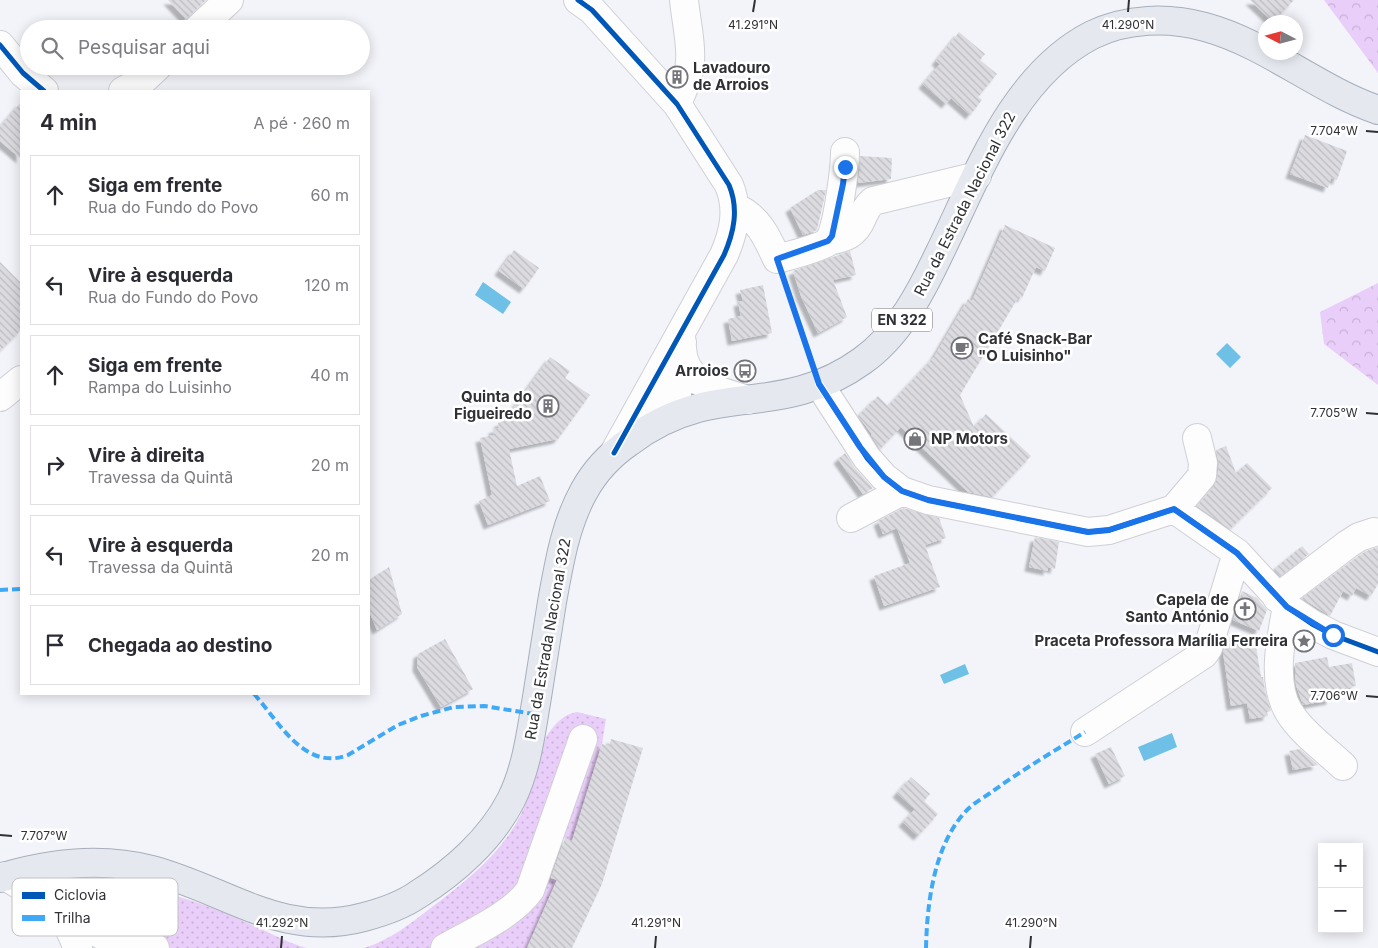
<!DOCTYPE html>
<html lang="pt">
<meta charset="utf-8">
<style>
:root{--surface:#fff;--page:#f7f7f7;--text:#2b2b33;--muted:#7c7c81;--line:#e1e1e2}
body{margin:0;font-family:Inter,sans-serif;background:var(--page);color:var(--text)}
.controls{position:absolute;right:15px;bottom:15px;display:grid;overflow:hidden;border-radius:0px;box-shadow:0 2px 12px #0003}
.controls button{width:45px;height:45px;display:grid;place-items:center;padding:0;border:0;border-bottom:1px solid var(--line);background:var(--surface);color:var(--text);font:25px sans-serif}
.compass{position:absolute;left:1258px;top:15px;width:45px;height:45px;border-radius:50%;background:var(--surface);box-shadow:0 2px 12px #0003;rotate:276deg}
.stop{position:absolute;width:15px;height:15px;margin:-11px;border:4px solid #1a73e8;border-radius:50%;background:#fff}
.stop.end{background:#1a73e8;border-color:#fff;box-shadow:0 1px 5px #0008}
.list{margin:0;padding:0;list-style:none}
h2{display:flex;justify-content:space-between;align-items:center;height:65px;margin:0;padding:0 20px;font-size:21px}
h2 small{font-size:16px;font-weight:400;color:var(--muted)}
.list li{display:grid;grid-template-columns:32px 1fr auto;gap:15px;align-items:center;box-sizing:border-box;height:80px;margin:0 10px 10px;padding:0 10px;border:1px solid var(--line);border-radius:0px}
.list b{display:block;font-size:19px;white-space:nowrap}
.list p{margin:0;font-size:16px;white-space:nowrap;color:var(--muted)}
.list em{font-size:16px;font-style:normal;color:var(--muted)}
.icon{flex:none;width:28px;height:28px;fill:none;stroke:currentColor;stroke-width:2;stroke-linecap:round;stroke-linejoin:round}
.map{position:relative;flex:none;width:1378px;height:948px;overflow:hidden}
.search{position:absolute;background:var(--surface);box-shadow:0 2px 12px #0003;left:20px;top:20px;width:350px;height:55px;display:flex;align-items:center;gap:12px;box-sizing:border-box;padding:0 18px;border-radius:28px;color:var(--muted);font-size:19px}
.panel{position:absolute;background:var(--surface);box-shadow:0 2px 12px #0003;left:20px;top:90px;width:350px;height:605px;border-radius:0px}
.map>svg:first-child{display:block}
.forest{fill:url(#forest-crowns)}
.garden{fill:url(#garden-dots)}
.water{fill:#6fc0e6}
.building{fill:url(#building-back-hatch);filter:url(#shadow)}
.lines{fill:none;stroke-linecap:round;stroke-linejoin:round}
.minor-casing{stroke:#cfd0d5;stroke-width:30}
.major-casing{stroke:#a7afbb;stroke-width:30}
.path{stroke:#d3d4d6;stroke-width:3;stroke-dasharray:4 4;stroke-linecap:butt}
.minor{stroke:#fdfdfe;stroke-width:28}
.major{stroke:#e5e9ef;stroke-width:28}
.quiet{stroke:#3fa9f5;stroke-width:4;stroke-dasharray:8 4;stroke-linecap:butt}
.cycleway-casing{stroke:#fff;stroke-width:8}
.cycleway{stroke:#0057b8;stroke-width:5}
.route{stroke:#1a73e8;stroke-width:6}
.ticks{fill:none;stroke:#303135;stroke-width:2}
.labels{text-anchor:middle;stroke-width:5;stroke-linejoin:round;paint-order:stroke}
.shield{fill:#fff;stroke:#6e6f72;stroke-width:1}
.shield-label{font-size:14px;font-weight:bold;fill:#303135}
.poi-label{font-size:15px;font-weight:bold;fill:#303135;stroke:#fff;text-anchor:end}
.street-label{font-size:15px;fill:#303135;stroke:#fff}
.key{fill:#fff;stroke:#c1c1c2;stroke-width:1}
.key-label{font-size:14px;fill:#303135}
.ticks-label{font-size:12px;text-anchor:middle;fill:#303135;stroke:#fff;stroke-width:5;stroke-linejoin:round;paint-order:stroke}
</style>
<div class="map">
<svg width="1378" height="948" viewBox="0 0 1378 948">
<defs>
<pattern id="forest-crowns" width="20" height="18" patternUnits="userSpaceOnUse" patternTransform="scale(1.25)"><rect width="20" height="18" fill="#e9cef9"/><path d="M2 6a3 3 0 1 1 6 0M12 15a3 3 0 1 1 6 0" fill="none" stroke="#c8b1d6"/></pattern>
<pattern id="garden-dots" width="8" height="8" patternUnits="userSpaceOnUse" patternTransform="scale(1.25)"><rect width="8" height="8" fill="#e9cef9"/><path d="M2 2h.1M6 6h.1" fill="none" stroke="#c8b1d6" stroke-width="1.8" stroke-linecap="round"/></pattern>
<pattern id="building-back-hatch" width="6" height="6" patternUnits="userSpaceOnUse" patternTransform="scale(1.25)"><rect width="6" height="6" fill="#dbdbe0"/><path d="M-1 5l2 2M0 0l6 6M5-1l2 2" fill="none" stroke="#bcbcc1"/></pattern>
<filter id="shadow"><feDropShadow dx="-4.5" dy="4.5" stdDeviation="1" flood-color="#0004"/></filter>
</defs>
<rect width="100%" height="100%" fill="#f3f4fa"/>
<path class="forest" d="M1324,0H1378V73Z
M1378,283V385L1324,344L1320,312Z"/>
<path class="garden" d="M577,712L606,719L602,744L572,841L554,835L540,874L557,880L527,948H364C390,940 410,924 432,907C468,879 503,853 523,810C533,787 536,761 546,737C554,725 563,714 577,712Z
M111,884C159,887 206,904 250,924C269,932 287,943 307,948H140L63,898L95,886Z"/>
<path class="water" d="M483,282L511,302L503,314L475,295Z
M1227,343L1241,357L1230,368L1216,354Z
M965,664L969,674L944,684L940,675Z
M1172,733L1177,747L1144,761L1138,747Z"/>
<path class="building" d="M168,0H206L186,19Z
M1250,0H1294L1273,22Z
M959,32L985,54L980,60L997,74L978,97L982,100L970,115L951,98L946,104L923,84L940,64L936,61Z
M21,102V159L0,141V127Z
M1305,135L1347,151L1337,180L1331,178L1328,188L1290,174Z
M860,156L892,158L891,179L858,183Z
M818,190H826L817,230L803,235L790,208Z
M1005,225L1055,248L1045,271L1036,267L1022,298L1019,296L960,395L974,427L986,414L1031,456L992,497L968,492L901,427L880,449L871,435L872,434L858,416L878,396L888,406L934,357L968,299L972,301Z
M514,250L539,268L524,289L499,271Z
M850,251L856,275L833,280L847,317L818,333L801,296L793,271Z
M0,262L21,283V330L0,351Z
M763,285L772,333L732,341L728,319L741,316L738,302L743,301L740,290Z
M550,357L570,371L565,378L590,395L558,439L509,449L517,486L540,476L550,501L488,525L479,501L492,495L480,438L494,435L493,429L499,428L498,423L504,421Z
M1226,446L1236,473L1247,463L1272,488L1230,529L1197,506L1214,486L1217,478L1219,464L1216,450Z
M845,453L855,468L873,488L863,494L838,459Z
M903,508L939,518L946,538L925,545L940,587L884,606L874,576L910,563L897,528L883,534L878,521Z
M1035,537L1059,542L1055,569L1048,567V571L1029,567Z
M1302,546L1309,554L1280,576L1274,569Z
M1378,547V584L1371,596L1356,588L1352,596L1343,591L1330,616L1302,598L1357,557L1366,551Z
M389,567L402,614L377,630L369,611V580Z
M1242,591L1257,598L1267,610L1259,631L1233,620Z
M1254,634L1261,677H1263L1265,691L1271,711L1267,712L1268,716L1250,719L1247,703L1231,706L1223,652L1227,638Z
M445,639L473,689L441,707L417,667L418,654Z
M1327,657L1329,667L1352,663L1356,686L1329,691L1331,700L1303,705L1296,685L1295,672H1296L1295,663Z
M611,739L643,748L602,884L572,948H527L557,880L551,878L565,838L572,841L602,744L609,746Z
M1111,747L1125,776L1109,784L1095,754Z
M1300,749L1317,764L1318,765L1293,770L1289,751Z
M911,777L930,794L924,801L938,814L918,836L903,822L915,809L897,793Z"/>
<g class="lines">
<g class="minor-casing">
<path id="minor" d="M578,0L592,10L677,104L729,185C739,209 734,232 724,255L614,453
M198,29L229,0
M0,45L23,73L44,91
M123,91L142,81L158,66
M677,104C681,94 686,84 688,74C694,53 686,22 684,0
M735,207C758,217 767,237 777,259C788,256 820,248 828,242C837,234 845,167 845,152
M828,241C845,238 855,235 862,218C865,211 867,206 873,201L977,176
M682,348C683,385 720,391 748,400
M819,384L867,458L884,477L902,491L928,500L1088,532L1109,530L1174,509L1237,553L1287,607L1312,624L1333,635L1378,652
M0,397L21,380
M661,400L666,410L676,415L678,373L682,342
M1174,509L1202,476L1203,463L1197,438
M851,518L902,491
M1277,598L1348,544L1359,537L1374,532
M1287,607C1281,637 1271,683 1289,712C1302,733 1325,749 1343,766
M1085,732L1204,654L1208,648L1237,553
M5,876L123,948
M66,913L69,928L78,948
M129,948L143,945L155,948
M445,948C471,933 513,915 530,890L583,739"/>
</g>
<g class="major-casing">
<path id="major" d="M0,878C49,863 102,857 152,870C227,890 282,939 364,917C383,912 401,906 417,895C454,872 491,839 511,800C527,768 531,732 537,697C542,666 547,634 552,602C559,564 565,525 584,491C595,471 610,455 629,442C650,426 672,415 698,408C732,399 768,400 802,390C823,384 844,374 862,361C899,335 921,292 940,252C977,177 1012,76 1092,35C1127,18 1168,17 1205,27C1267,44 1317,89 1378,110"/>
</g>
<path class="path" d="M785,283L811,362"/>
<use href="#minor" class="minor"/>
<use href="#major" class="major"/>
<path class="quiet" d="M0,590L21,589
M254,694C278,720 304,772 348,755L398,725L421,716L454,707L484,706L534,714
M926,948C927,903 934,843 968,809C975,802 985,797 993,791C1022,770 1054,751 1085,732"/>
<g class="cycleway-casing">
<path id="cycleway" d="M578,0L592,10L677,104L729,185C739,209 734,232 724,255L614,453
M0,45L23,73L44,91
M819,384L867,458L884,477L902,491L928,500L1088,532L1109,530L1174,509L1237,553L1287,607L1312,624L1333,635L1378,652"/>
</g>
<use href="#cycleway" class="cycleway"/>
</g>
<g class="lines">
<path class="route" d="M845,167L843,184L832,236L828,241L777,259L819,384L860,447L884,477L902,491L928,500L1088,532L1109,530L1174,509L1237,553L1287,607L1333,635"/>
</g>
<path class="ticks" d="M753,12L755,0M1128,12L1129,0M1366,131L1378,132M1366,413L1378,414M1366,696L1378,697M0,835L12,836M281,948L282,936M655,948L656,936M1030,948L1031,936"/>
<defs>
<g id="building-ring" transform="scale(1.125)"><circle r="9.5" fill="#fff" stroke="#74757a" stroke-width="1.5"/><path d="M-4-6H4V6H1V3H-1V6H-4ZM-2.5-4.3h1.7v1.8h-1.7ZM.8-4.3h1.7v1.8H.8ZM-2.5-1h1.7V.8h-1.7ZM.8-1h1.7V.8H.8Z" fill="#74757a"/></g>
<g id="cafe-ring" transform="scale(1.125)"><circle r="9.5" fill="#fff" stroke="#74757a" stroke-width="1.5"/><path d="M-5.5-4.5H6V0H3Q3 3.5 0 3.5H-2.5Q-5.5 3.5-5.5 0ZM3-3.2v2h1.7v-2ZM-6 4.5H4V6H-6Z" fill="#74757a"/></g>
<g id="bus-ring" transform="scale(1.125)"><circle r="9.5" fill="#fff" stroke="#74757a" stroke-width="1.5"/><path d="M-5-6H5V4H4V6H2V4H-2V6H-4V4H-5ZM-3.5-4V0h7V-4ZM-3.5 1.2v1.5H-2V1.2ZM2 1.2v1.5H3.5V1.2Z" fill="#74757a"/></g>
<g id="shop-ring" transform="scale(1.125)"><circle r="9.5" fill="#fff" stroke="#74757a" stroke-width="1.5"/><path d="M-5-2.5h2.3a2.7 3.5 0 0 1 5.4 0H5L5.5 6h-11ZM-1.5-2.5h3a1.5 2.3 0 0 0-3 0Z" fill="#74757a"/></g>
<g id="church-ring" transform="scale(1.125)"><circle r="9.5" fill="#fff" stroke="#74757a" stroke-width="1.5"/><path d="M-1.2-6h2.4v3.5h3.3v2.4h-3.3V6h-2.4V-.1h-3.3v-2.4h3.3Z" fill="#74757a"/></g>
<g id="sight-ring" transform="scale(1.125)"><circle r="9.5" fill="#fff" stroke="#74757a" stroke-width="1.5"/><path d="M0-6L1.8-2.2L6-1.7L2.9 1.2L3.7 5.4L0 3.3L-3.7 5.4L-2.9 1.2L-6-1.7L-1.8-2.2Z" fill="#74757a"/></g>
</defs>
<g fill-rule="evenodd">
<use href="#building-ring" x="677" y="77"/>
<use href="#cafe-ring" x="962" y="348"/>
<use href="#bus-ring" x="745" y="371"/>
<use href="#building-ring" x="548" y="406"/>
<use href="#shop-ring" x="915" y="439"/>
<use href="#church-ring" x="1245" y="609"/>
<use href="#sight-ring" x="1304" y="641"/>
</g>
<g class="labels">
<rect class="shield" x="872" y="308.5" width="60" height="23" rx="4"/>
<g class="shield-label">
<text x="902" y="325">EN 322</text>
</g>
<g class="poi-label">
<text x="693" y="73" text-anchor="start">Lavadouro<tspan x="693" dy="17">de Arroios</tspan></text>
<text x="978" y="344" text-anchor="start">Café Snack-Bar<tspan x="978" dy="17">"O Luisinho"</tspan></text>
<text x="729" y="376">Arroios</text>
<text x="532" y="402">Quinta do<tspan x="532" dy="17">Figueiredo</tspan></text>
<text x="931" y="444" text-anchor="start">NP Motors</text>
<text x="1229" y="605">Capela de<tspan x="1229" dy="17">Santo António</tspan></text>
<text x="1288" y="646">Praceta Professora Marília Ferreira</text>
</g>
<g class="street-label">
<text transform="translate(965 204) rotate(-63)" y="5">Rua da Estrada Nacional 322</text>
<text transform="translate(548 639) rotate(-80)" y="5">Rua da Estrada Nacional 322</text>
</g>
</g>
<rect x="12" y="878" width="166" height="58" rx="8" class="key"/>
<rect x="22" y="892" width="23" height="7" fill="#0057b8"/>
<rect x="22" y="915" width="23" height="6" fill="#3fa9f5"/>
<g class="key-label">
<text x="54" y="900">Ciclovia</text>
<text x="54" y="923">Trilha</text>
</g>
<g class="ticks-label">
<text x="753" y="29">41.291°N</text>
<text x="1128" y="29">41.290°N</text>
<text x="1334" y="135">7.704°W</text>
<text x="1334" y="417">7.705°W</text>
<text x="1334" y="700">7.706°W</text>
<text x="44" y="840">7.707°W</text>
<text x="282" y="927">41.292°N</text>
<text x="656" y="927">41.291°N</text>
<text x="1031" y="927">41.290°N</text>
</g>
</svg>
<div class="controls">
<button>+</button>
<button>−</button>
</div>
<svg class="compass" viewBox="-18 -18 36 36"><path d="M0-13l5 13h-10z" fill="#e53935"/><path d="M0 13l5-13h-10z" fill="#7c7c81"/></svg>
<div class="stop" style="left:1333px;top:635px"></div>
<div class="stop end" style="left:845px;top:167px"></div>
<div class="search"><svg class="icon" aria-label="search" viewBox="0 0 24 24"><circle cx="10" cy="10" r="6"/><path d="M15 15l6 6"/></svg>Pesquisar aqui</div>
<section class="panel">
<h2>4 min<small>A pé · 260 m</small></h2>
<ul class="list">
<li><svg class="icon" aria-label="ahead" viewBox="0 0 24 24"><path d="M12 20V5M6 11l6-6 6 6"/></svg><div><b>Siga em frente</b><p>Rua do Fundo do Povo</p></div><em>60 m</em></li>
<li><svg class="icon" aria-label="left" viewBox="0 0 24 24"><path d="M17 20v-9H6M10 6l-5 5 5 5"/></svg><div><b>Vire à esquerda</b><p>Rua do Fundo do Povo</p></div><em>120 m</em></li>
<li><svg class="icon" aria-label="ahead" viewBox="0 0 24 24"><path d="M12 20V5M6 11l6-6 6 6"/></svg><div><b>Siga em frente</b><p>Rampa do Luisinho</p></div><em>40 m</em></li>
<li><svg class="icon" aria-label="right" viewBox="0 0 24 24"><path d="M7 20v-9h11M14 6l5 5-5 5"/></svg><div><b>Vire à direita</b><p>Travessa da Quintã</p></div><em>20 m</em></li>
<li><svg class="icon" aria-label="left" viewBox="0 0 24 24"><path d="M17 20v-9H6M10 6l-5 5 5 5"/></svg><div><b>Vire à esquerda</b><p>Travessa da Quintã</p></div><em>20 m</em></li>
<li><svg class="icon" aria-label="arrive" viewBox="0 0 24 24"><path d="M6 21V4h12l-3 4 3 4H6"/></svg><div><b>Chegada ao destino</b></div></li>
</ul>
</section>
</div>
